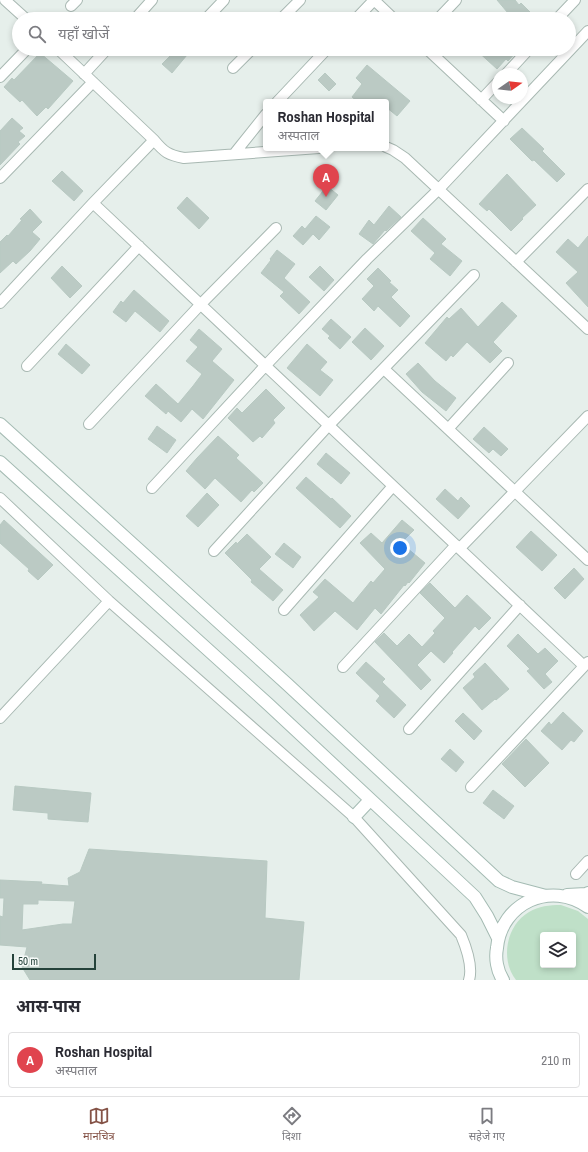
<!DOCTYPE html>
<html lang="hi">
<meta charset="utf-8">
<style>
:root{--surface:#fff;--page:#f2f2f3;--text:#2b2b33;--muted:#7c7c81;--line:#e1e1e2;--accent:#855347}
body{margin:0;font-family:"Archivo Narrow","Noto Sans Devanagari",sans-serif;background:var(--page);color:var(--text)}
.controls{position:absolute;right:12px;bottom:12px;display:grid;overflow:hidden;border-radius:4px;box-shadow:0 2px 6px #0003}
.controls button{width:36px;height:36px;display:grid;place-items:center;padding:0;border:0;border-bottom:1px solid var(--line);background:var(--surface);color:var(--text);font:20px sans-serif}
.compass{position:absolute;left:492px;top:68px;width:36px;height:36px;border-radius:50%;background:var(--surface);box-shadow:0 2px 6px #0003;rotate:76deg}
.scale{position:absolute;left:12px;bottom:10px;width:84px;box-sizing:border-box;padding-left:4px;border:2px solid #24423a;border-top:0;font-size:11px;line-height:14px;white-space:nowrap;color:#24423a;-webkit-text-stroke:3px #f7fbf9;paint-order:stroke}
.you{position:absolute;left:400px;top:548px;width:14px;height:14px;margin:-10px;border:3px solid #fff;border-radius:50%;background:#1a73e8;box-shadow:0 0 0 6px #1a73e833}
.badge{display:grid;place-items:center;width:26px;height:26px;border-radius:50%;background:var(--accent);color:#fff;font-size:13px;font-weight:700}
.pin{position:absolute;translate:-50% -33px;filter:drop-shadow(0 1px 2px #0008)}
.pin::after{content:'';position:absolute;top:21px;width:14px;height:12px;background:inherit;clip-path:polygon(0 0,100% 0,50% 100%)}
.popup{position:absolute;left:263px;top:99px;width:126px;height:52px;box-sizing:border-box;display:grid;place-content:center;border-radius:4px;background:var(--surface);filter:drop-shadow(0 1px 3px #0005);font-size:13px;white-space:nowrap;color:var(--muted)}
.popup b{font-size:15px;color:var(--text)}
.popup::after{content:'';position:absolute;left:50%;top:100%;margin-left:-8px;border:8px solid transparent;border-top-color:var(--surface)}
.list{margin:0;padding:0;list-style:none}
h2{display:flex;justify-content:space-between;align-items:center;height:52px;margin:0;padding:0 16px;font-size:17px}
h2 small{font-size:13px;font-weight:400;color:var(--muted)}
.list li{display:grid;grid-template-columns:26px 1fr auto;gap:12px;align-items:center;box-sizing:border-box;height:56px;margin:0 8px 8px;padding:0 8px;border:1px solid var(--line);border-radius:4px}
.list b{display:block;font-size:15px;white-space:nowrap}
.list p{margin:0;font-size:13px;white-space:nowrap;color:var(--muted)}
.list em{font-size:13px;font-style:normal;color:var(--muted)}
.icon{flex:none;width:22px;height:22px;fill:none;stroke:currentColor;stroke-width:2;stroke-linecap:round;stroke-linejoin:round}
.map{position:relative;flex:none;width:588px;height:980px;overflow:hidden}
.search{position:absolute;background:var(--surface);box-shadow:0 2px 6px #0003;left:12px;right:12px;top:12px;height:44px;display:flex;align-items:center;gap:10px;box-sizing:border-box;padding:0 14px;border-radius:22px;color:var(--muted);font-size:15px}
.sheet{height:116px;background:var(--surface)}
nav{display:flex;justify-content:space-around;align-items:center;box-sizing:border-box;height:56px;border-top:1px solid var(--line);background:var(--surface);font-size:11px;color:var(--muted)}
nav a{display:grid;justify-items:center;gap:2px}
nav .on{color:var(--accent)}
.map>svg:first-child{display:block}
.green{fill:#bfe0c8;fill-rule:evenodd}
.building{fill:#bbcac4;stroke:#b8c9c2;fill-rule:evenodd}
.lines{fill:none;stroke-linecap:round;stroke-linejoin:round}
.street-casing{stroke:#a8b8b2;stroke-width:12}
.secondary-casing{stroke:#a4bbb3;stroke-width:14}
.street{stroke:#fff;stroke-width:10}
.secondary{stroke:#fff;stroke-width:12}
</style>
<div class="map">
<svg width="588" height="980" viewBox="0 0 588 980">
<rect width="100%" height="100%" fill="#e6efeb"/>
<path class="green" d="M561,905L578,911L588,919V980H516C500,960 506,925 529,912C539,906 549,905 561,905ZM543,935H573V965H543Z"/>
<path class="building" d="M497,0H515L519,5L521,3L537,19H513Z
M162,49H192L172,73L162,64L170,56Z
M475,49H519L508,61L506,59L497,69Z
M40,53L73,81L48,109L46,107L37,116L22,100L20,102L4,87L12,78L14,80Z
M367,65L410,101L397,116L386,107V102H358L352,97L362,84L356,78Z
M325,73L336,84L329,91L318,80Z
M12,118L23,128L19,131L25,136L18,142L20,144L0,165V131Z
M522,128L544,149L542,151L565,174L557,182L534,160L532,161L510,139Z
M62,171L83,191L74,201L52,181Z
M507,174L536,205L522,218L523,219L511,231L489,209L487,211L479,204Z
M327,186L338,195L326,210L315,201Z
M187,197L209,218L199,229L177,208Z
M389,206L401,217L386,231L385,230L373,244L359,234L369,220L374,225Z
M30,209L42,222L32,232L40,239L30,251L16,264L13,261L0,273V242L7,235L8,236L22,220L20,219Z
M316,216L330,227L319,240L313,234L303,245L293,236L302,226L305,229Z
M423,218L446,239L441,244L462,261L450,276L430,259L435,253L411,231Z
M588,236V307L566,283L578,272L556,252L568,239L578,248Z
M277,250L295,264L284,278L310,302L299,314L280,296L284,292L261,273L271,260L270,259Z
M62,266L82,286L70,298L51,278Z
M320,266L334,280L324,291L309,277Z
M378,268L391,281L389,282L398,290L391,297L410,316L400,327L378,306L374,311L362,299L374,286L367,279Z
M134,290L169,321L160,332L135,311L126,322L113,312L121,301L123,303Z
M502,302L517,316L493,342L502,351L490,363L467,342L453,357L451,355L446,361L425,343L447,317L449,319L461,308L478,327Z
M331,319L351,337L340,349L328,338L330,336L322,329Z
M365,328L384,346L371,360L352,342Z
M199,329L222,349L212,361L234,380L203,419L192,409L181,422L168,411L166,414L145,396L156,384L178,404L193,386L202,374L186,361L198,347L190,340Z
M66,344L90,365L82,374L58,354Z
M307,344L327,362L320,370L333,380L320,396L287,368Z
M418,363L435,381L456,398L446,411L422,392L406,374Z
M266,389L285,408L273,420L275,423L262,438L260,436L253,442L228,418L237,408L242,413Z
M157,426L176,440L167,453L148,439Z
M484,427L508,449L501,456L493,449L489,453L473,439Z
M218,436L239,455L236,458L263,483L254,492L252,490L241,502L215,478L205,489L186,471L197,458Z
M326,453L350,473L341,484L317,464Z
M306,477L331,499L332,498L351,516L340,528L296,488Z
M445,489L458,501L461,497L470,506L458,519L436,499Z
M207,493L219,505L198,527L186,516Z
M4,520L53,565L38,580L28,571L29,569L0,543V525Z
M402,520L414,530L401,543L425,563L409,583L408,582L405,586L404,585L381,614L375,608L357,630L335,611L314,631L300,615L319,597L313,592L325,579L353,603L371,581L373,583L385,569L360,543L371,533L382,543Z
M531,531L557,555L542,571L516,547Z
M247,534L271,557L259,569L283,590L273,601L251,582L252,580L225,553L236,542L237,544Z
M284,543L301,557L293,568L275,554Z
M574,568L584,579L565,599L554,588Z
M430,583L455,608L467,595L491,618L479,630L475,626L452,652L453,653L444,663L431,651L417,665L431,680L421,690L375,642L384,633L397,646L409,634L422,647L435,633L433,631L445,618L420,593Z
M518,634L538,654L545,648L558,661L545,674L552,682L544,689L527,671L530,669L507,646Z
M366,662L385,679L382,682L406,705L394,718L376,701L380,696L356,673Z
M485,663L509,689L496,700L495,699L482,710L463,688L475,677L473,674Z
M563,712L583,731L574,742L571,740L562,750L541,731L549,722L551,725Z
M463,713L482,731L474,740L455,721Z
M526,739L549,763L525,787L502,764Z
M450,749L464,762L456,772L441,759Z
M15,786L91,793L88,822L48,819V813L13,810Z
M493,790L514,806L504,819L483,803Z
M89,849L267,861L265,918L304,922L299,980H30L22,967L27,947L0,945V916L3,917L4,898H0V880L42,882L41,884L69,886L68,878L80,872ZM38,900L75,901L72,924H63L22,930L23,904H38Z"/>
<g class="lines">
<g class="street-casing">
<path id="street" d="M5,0L26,19
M374,0L394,19
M71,6L77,0
M135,19L152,0
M206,19L224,0
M281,19L300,0
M356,19L374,0
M438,19L456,0
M557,19L575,0
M58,49L154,140C164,152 168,155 184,158L319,148
M427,49L504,121
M233,68L252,49
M84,74L107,49
M506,74L529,49
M0,77L27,49
M481,100L498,82
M277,102L327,49
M386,147L393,150L405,158L588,329
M234,154L266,114
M0,178L93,82
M93,203L584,666
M516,262L588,189
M0,303L93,203L154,140
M27,366L139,246
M384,369L588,560
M89,424L201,304L276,228
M448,429L508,363
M152,488L266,365L367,259L439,189L588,31
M0,498L109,601L354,817L461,935C466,947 473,967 469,980
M460,548L588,416
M214,551L329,425L474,275
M284,610L393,486
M343,667L456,545
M0,718L109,601
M409,729L520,605
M471,787L588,662
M576,874L588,861"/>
</g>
<g class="secondary-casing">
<path id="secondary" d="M0,424L287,684L499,881L512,887L546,896
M0,462L268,704L475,897L487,916L498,938
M354,817L370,800
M567,895L586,894L588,893
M503,980C497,971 495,958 497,948C501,903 551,880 588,907"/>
</g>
<use href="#street" class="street"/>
<use href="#secondary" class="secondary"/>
</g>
</svg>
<div class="controls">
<button><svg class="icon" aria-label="layers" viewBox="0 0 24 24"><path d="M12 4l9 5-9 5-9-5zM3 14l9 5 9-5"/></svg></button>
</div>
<svg class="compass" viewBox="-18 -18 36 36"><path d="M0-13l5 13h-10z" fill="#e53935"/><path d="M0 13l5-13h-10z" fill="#7c7c81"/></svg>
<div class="scale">50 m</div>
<div class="you"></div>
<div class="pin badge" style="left:326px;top:197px;background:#e0444e">A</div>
<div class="popup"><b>Roshan Hospital</b>अस्पताल</div>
<div class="search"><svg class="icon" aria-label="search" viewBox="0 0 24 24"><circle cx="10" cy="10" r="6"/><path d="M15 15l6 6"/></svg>यहाँ खोजें</div>
</div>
<section class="sheet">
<h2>आस-पास<small></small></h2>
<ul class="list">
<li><span class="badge" style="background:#e0444e">A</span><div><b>Roshan Hospital</b><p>अस्पताल</p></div><em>210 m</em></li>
</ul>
</section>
<nav>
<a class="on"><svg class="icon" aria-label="map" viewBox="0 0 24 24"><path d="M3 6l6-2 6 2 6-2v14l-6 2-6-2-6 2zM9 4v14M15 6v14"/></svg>मानचित्र</a>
<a><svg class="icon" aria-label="directions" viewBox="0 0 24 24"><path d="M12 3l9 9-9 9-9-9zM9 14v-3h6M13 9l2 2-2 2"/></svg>दिशा</a>
<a><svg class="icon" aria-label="saved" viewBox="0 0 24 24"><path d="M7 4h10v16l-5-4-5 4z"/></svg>सहेजे गए</a>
</nav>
